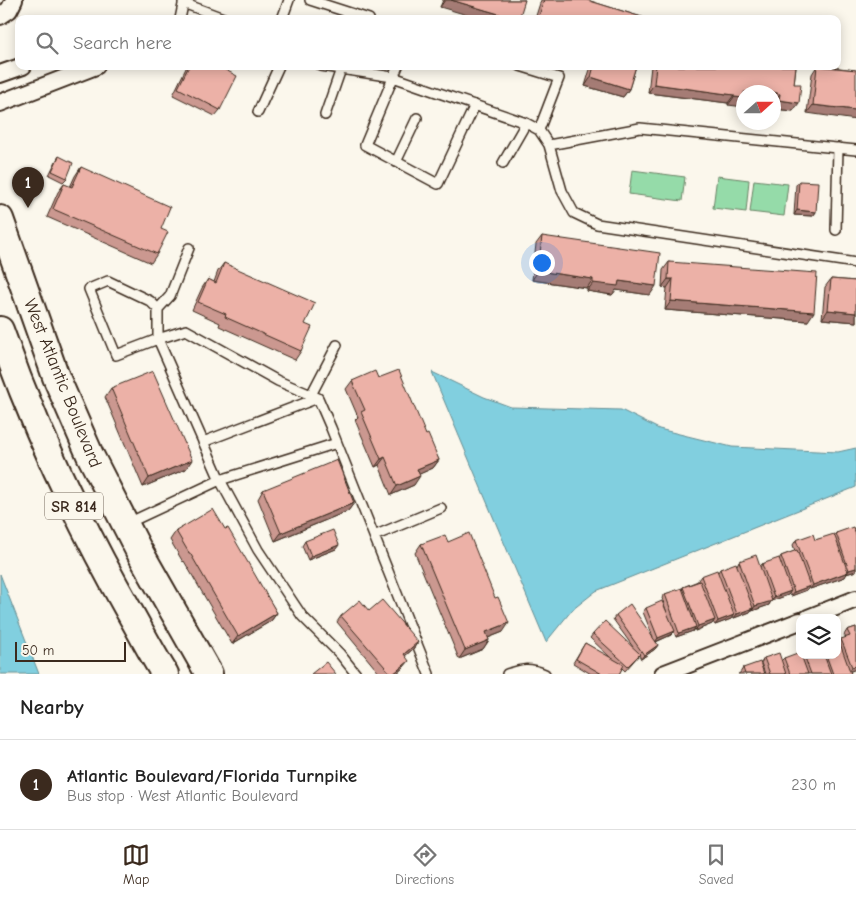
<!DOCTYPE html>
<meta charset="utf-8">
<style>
:root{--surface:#fff;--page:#f2f2f2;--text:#222;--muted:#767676;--line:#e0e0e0;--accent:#3b2a1e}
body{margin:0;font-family:"Comic Neue",sans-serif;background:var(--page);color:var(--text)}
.controls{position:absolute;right:15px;bottom:15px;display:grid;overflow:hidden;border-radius:10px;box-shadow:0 2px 12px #0003}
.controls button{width:45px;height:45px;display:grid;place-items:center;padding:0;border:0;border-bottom:1px solid var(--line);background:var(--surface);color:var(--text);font:25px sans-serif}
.compass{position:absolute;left:736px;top:85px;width:45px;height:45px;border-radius:50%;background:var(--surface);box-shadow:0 2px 12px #0003;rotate:69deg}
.scale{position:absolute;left:15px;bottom:12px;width:111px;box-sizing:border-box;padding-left:5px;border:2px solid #3b2a1e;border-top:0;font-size:14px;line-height:18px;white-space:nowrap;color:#3b2a1e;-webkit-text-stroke:4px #fbf7ec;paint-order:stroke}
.you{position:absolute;left:541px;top:262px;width:18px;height:18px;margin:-12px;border:4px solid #fff;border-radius:50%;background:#1a73e8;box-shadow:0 0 0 8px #1a73e833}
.badge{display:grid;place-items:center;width:32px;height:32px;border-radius:50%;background:var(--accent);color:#fff;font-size:16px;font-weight:700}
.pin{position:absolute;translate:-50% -41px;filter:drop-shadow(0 1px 2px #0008)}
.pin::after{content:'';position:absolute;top:26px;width:18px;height:15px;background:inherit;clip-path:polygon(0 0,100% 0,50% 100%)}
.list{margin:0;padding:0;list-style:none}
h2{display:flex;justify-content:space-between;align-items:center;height:65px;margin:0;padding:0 20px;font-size:21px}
h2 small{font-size:16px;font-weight:400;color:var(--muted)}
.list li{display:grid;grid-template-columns:32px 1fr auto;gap:15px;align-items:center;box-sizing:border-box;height:90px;padding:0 20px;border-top:1px solid var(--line)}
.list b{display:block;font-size:19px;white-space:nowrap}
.list p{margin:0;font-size:16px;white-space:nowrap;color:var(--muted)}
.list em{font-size:16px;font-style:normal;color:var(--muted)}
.icon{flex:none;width:28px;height:28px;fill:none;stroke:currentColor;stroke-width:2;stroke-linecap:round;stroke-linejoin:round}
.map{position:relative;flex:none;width:856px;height:674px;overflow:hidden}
.search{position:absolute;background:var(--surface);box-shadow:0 2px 12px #0003;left:15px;right:15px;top:15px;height:55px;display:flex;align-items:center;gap:12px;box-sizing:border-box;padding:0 18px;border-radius:10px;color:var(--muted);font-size:19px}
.sheet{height:155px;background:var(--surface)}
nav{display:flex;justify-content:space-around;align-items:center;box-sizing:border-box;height:70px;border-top:1px solid var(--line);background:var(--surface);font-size:14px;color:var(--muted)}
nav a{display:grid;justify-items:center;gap:2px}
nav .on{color:var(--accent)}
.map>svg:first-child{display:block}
.green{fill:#95dba9;stroke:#688264}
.water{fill:#81cfdf;stroke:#658d92}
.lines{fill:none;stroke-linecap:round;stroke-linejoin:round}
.service-casing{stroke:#3b2a1e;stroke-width:12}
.minor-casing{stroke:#3b2a1e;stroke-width:20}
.primary-casing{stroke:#3b2a1e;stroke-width:30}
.service{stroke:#fbf7ec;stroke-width:9}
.minor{stroke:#fbf7ec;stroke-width:16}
.primary{stroke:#fbf7ec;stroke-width:26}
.wall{fill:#cb9890;stroke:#3b2a1e}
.shaded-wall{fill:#a57c75;stroke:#3b2a1e}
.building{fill:#ecb1a7;stroke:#3b2a1e}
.labels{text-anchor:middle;stroke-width:4;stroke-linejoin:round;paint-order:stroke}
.shield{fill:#fbf7ec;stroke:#75685c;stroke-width:1}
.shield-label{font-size:16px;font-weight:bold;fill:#3b2a1e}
.street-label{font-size:18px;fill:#3b2a1e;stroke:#fbf7ec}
</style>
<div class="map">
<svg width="856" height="674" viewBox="0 0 856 674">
<rect width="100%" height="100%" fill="#fbf7ec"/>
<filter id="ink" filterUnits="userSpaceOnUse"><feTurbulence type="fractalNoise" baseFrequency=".02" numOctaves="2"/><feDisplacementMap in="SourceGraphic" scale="10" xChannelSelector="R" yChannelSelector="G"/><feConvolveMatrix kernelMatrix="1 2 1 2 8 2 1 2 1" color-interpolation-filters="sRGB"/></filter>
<g filter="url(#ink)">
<path class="green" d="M632,170L685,177L682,201L629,194Z
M717,176L749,180L746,212L713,208Z
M754,180L788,184L784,216L750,212Z"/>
<path class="water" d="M432,372L484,397L511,407L621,410L659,429L732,447L838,452L856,448V487L596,591L572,610L546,642Z
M0,574L39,674H0Z"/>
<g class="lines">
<g class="service-casing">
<path id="service" d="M310,0L369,19
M183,3L226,19
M180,19L184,0
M282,19L289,0
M321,66L393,77L526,123L539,130L549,145L562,191L574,213L597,224L856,263
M398,66L365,145L438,184L475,105
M520,66L559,78L539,130
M258,112L279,66
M325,115L341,69
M549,145L640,128L856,150
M396,162L417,118
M503,163L526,123
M836,230L838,148
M108,281L150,301L158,309V339L116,355L89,289Z
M158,309L170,296L189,248
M311,395L337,345
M203,442L318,398
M337,443L220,480L258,550L302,616L340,654L356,674
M128,523L220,480L158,339L186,330L278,381L318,398L331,428L429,674
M374,536L441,508
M507,674C523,669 529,667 545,674"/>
</g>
<g class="minor-casing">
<path id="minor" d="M0,16L9,10L14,0
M0,74L23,66
M0,103L96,66
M808,618L856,599
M663,674L800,621"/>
</g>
<g class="primary-casing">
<path id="primary" d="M0,219L56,377L90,455L138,549L209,674
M0,330C34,427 78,521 129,611C141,632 152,654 165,674"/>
</g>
<use href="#service" class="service"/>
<use href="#minor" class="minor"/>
<use href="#primary" class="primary"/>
</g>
<path class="wall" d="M443,0H525L440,7Z
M541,0H587L648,19H535Z
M187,66H218L220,110L215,116L173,95Z
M591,66H636L629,89L623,97L585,86Z
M651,66H796L794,84L793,111L774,109V92L728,105V103L648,93Z
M817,66H823L856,70L807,113L812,74Z
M59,156L67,178L63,182L49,175L56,161Z
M81,167L161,229L157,254L151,263L47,217L58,192L64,184L70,187L75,176Z
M799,181L816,212L813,216L794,215L796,185Z
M542,236L650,295L616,290L612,295L587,291V288L532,280L536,244Z
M669,262L808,321L665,310L667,288L662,287L663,270Z
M224,263L305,324L301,351L295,360L219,326L220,323L192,310L202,288L208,279L214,282L218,271Z
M831,279L856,281V322L822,319L825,287Z
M378,378L426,435L439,460L433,468L419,474L414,485L391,495L379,465L375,467L355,420L358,417L346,389L352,381Z
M111,388L186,469L143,487L105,397Z
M263,490L354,503L348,511L275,541L258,499Z
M856,527V571L846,574L845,577L810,589L809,587L807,590L791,596L789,593L788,595L771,601L769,605L752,611V609L750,612L734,618L733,616L731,619L715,625L713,622L712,624L695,631V629L693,631L676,637L674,632L671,635L656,642L658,645L655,649L641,659L639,655L625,671L622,668L619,674H591L573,663L585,643L612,659L590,638L593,634L633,647L613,619L616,615L653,637L643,612L646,608L667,613L662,598L665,594L682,589L683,587L698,581V580L701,576L718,572L720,569L737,565L739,561L760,567L762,564L779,559L781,556L795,551L793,545L796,540H815L834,536L836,533L854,530Z
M225,529L277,613L271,621L232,644L184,561L183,562L170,540L176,531Z
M305,541L336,549L308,560L302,546Z
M448,542L503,632L488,638L489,640L483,649L459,659L415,553L421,544Z
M369,611L418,642L413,649L405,656L404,667L396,674H380L337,622L341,616Z
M856,627V669L850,671L851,674H765L761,663L764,658L781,661L784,658L800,655H837L840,642L841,639L846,638L844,635L847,630Z
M743,668L764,674H738L740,673Z"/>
<path class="shaded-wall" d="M445,0H451L516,19H481L440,7Z
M591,77L629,89L623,97L585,86Z
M654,84L734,95L728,103L648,93Z
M774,93L780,94L774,102Z
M734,97L744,98V107L728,105Z
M779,100L799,103L793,111L774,109Z
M813,105L856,110V120L807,113Z
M797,210L816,212L813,216L794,215Z
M538,271L593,279L587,288L532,280Z
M668,279H673L667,288L662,287Z
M619,281L656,286L650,295L616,290L612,295L587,291L593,283Z
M671,301L814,312L808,321L665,310Z
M828,310L856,313V322L822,319Z
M385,457L379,465L375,467L381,459Z
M192,460L186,469L143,487L149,478Z
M439,460L433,468L411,478L417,469Z
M420,476L414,485L391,495L397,486Z
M354,503L348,511L275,541L281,533Z
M339,545L336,549L308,560L311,556Z
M856,568V571L846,574L849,570Z
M848,572L845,577L810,589L813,585Z
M810,586L807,590L791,596L794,592Z
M791,591L788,595L771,601L769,605L752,611L755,606L771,601L774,597Z
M753,608L750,612L734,618L737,614Z
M277,613L271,621L232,644L238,636Z
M734,615L731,619L715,625L718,621Z
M715,620L712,624L695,631L698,626Z
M509,623L503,632L480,641L486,632Z
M696,627L693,631L676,637L679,633Z
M675,631L671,635L655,642L658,638Z
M489,640L483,649L459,659L465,650Z
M418,642L413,649L399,661L404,654Z
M658,645L655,649L641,659L644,655Z
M409,661L404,667L396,674H393Z
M856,666V669L849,672L852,667Z"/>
<path class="building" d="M451,0H525L519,19H516Z
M544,0H587L648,19H538Z
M189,66H218L237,76L220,110L178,88Z
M594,66H636L629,89L591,77Z
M656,66H796L794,84H801L799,103L779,100L780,94L774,92H744V98L734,97V95L654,84Z
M817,66L856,70V110L813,105Z
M59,156L73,163L67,178L52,171Z
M81,167L170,207L161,229L168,232L157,254L53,209L64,184L72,187Z
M799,181L818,182L816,212L797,210Z
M542,236L660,253L656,286L619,281L618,286L593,283V279L538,271Z
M669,262L817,273L814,312L671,301L673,279H668Z
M224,263L315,303L305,324L312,327L301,351L225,317L226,314L198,302L208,279L216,283Z
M831,279L856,281V313L828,310Z
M399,370L426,435L428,434L439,460L417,469L420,476L397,486L385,457L381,459L361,412L365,410L352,381L375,371L378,378Z
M153,371L192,460L149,478L111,388Z
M337,460L354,503L281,533L263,490Z
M213,509L225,529L228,528L277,613L238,636L190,553H189L176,531Z
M853,527L856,535V568L849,570L836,533Z
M333,530L339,545L311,556L305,541Z
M469,533L495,598L498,597L509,623L486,632L489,640L465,650L421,544L445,535L448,542Z
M813,534L815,540L834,534L848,572L813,585L796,540Z
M797,550L810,586L794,592L781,556Z
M756,555L772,601L755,606L739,561Z
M779,558L791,591L774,597L762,564Z
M736,563L753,608L737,614L720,569Z
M717,570L734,615L718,621L701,576Z
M700,581L715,620L698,626L683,587Z
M682,588L696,627L679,633L665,594Z
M360,600L369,611L382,600L418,642L404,654L409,661L393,674H391L341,616Z
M662,601L675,631L658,638L646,608Z
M630,604L658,645L644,655L616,615Z
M605,621L640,654L628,666L593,634Z
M856,627V666L852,667L841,639L850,636L847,630Z
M837,635L851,674H833L826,655H837Z
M585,643L624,665L619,674H602L576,659Z
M800,652V655H801L808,674H790L784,658Z
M779,653L786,674H770L764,658Z
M804,655H824L831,674H811Z
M326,662L336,674H311Z
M760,662L764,674H745L743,668Z"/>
</g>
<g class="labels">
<rect class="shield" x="45" y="492.5" width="58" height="27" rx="4"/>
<g class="shield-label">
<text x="74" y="512">SR 814</text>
</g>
<g class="street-label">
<text transform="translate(63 383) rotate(68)" y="6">West Atlantic Boulevard</text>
</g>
</g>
</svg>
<div class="controls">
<button><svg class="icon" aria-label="layers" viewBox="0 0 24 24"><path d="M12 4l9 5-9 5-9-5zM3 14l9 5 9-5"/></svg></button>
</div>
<svg class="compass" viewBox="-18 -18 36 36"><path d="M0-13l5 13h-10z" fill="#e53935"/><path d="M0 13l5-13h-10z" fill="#767676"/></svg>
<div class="scale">50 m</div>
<div class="you"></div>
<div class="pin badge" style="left:28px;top:208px">1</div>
<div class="search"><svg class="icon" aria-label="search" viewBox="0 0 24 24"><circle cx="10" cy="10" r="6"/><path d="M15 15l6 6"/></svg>Search here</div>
</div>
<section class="sheet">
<h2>Nearby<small></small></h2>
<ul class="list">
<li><span class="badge">1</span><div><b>Atlantic Boulevard/Florida Turnpike</b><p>Bus stop · West Atlantic Boulevard</p></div><em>230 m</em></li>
</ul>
</section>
<nav>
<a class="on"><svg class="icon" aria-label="map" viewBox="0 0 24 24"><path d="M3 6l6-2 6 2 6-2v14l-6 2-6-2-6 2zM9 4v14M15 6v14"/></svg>Map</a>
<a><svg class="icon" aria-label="directions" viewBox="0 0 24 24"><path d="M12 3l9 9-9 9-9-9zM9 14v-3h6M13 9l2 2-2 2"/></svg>Directions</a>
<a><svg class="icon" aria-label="saved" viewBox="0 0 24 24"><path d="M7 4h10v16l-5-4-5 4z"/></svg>Saved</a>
</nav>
